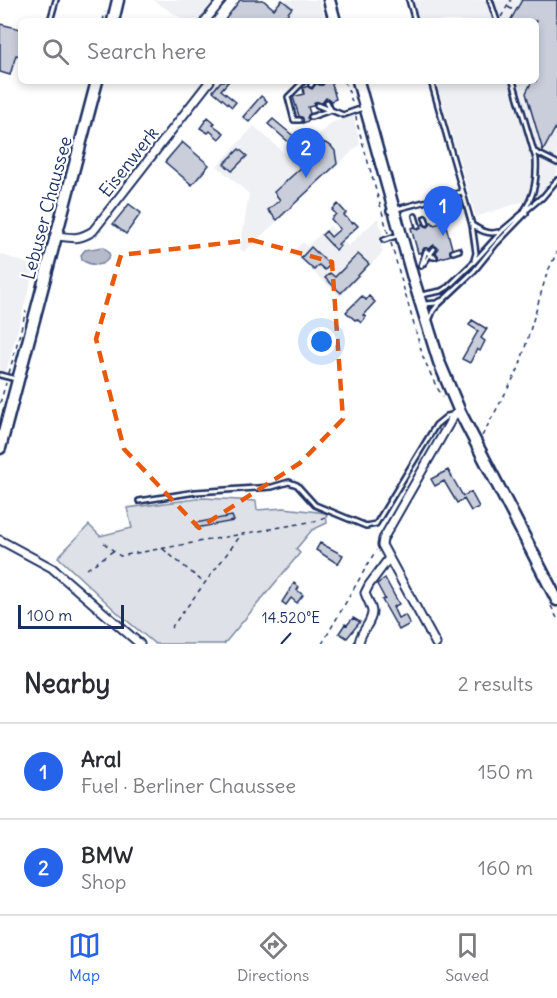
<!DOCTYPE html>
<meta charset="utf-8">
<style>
:root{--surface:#fff;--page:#f2f2f3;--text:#2b2b33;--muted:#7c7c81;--line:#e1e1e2;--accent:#2563eb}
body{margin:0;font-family:Delius,sans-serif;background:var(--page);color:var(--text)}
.scale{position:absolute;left:18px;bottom:15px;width:106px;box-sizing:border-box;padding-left:6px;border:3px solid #1b2f5e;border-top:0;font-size:16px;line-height:21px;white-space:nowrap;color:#1b2f5e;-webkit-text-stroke:4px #fff;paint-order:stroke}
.you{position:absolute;left:322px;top:342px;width:21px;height:21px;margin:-15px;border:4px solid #fff;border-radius:50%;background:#1a73e8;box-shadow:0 0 0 9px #1a73e833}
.badge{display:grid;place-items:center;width:39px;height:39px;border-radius:50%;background:var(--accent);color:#fff;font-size:20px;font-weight:700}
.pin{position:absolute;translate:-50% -50px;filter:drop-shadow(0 2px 3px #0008)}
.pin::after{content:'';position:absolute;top:32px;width:21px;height:18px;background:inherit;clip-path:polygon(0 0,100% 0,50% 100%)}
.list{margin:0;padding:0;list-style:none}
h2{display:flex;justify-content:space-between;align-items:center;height:78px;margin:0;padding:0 24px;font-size:26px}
h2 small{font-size:20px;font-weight:400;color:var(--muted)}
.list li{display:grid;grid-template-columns:39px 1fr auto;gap:18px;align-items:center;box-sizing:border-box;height:96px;padding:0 24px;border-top:2px solid var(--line)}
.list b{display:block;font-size:22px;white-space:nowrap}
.list p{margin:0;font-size:20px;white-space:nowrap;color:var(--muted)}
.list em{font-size:20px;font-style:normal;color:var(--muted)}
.icon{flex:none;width:33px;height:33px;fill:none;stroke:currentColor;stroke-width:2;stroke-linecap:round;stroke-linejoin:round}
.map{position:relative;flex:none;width:557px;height:644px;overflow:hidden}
.search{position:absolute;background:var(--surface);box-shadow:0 3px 9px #0003;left:18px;right:18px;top:18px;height:66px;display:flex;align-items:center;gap:15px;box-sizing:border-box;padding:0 21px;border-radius:9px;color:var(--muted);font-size:22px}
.sheet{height:270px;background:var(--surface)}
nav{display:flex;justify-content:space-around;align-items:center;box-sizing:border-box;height:84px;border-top:2px solid var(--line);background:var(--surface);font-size:16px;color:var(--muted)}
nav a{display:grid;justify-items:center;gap:3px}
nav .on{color:var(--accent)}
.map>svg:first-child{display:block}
.built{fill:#eff0f4}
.green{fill:#dee1e7;stroke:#7c88a2;stroke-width:1.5}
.water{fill:#b5bbca;stroke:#77839f;stroke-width:1.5}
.building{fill:#caceda;stroke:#1b2f5e;stroke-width:1.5}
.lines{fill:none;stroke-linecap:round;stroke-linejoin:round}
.service-casing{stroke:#1b2f5e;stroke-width:8}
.minor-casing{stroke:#1b2f5e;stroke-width:11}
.primary-casing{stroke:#1b2f5e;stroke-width:15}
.path{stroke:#1b2f5e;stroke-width:1.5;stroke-dasharray:4.5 4.5;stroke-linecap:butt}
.service{stroke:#fff;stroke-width:3}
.minor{stroke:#fff;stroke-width:7}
.primary{stroke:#fff;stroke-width:10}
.marked{fill:none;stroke:#e8590c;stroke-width:4.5;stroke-dasharray:12 8;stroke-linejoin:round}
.ticks{fill:none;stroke:#1b2f5e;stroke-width:2}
.labels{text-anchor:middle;stroke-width:4.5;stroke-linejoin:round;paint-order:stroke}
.street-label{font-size:18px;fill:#1b2f5e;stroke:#fff}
.ticks-label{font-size:15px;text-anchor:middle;fill:#1b2f5e;stroke:#fff;stroke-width:4.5;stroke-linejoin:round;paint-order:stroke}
</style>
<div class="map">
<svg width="557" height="644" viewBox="0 0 557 644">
<rect width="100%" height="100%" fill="#fff"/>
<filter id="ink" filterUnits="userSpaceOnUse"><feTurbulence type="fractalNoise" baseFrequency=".0167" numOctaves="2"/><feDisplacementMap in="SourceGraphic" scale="12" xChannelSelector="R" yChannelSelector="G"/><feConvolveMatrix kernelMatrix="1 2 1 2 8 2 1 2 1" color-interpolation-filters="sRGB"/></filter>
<g filter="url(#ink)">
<path class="built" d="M153,0H217L201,21H185Z
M279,0H319L326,21H262Z
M412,0H557V173L541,192L534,198L476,217L436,81H536V21H419Z
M353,115L360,144L244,252L240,249L249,194L217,166L254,126L292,160L331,123Z
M378,218L383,235L379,237L383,252L340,297L292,252L303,242L307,246L330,226L348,246Z
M0,254L35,266L6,373L0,371Z"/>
<path class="green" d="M204,498L256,501L257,510L284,508L326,513L327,523L312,530L296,549L300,553L224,644H155L119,614L58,557L89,525L100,536L132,528L127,508Z"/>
<path class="water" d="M103,247L108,251L110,256C104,268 92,266 82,260L81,255L85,250Z"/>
<path class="building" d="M240,0H263L274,9L282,0L292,8L282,21H265L261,17L258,21H224Z
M522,0H557V125L543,151L526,93L532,81H536V21H510Z
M0,24L21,29V56L16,55L10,75L0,72Z
M221,81H229L221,90L236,102L232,107L213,91Z
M325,81H331L336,99L331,101L326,98L322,103L315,102L313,106L308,107L310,113L307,118L310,120L303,123V119L299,116L293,97L304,94L303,88L308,86L312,89L316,84L322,85Z
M261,96L267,101L249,122L243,117Z
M208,117L215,123L213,125L224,133L219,139L210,131L208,133L200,128Z
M273,119L297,139L292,145L268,124Z
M182,142L209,165L192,185L165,162Z
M323,142L331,146L335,151L337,164L277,220L268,210L280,200L274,192L312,158Z
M239,149L247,156L232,171L224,164Z
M129,204L141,213L126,234L113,224Z
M338,204L346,213L344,215L352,223L354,222L358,226L338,244L340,246L336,250L322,235L326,231L331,237L340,229L331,219L336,214L332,210Z
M431,222H432L434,225L445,222L452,248L450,251L451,255L438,259V256L436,253L438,248L434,245L429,249L424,248L422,252L418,253L411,228L414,227L418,230L421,228L422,225L423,224L428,227L430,225Z
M311,247L330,265L325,270L319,265L314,270L301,258Z
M358,254L369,264L341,293L325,278L330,273L335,277Z
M362,296L366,300L369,296L375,302L363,315L366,317L361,323L357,319L355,320L346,312Z
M472,320L487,329L481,338L485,341L480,351L477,349L470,363L462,359L478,331L469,325Z
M448,470L463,496L471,492L479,507L471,511L464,499L457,503L444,481L435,486L431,479Z
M232,516L234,521L196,528L195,523Z
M320,543L343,555L338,564L316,550Z
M385,578L399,604L393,607L398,618L405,615L410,624L399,630L382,600L385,599L377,584Z
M294,583L299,587L297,590L303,595L297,603L291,598L286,605L282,602Z
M353,618L360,622L347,638L339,633L345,624L347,625Z"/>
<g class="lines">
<g class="service-casing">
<path id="service" d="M409,0L415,21
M490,0L497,21
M50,21L56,0
M321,81V82
M431,81L472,225L476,253L474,260
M513,81L536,159C537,178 535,194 524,211
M311,85L313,81
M327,102L331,110L343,115L360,109
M317,105L329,110
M311,117L331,110
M300,120H294L288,97L304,81
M533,151L557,163
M542,198L557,180
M389,211L462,192
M415,216L418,226
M425,218L427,223
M472,225C480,230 488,235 498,232
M384,240L399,235
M453,252L459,250
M424,263L434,249
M421,266L426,251L433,257H435
M421,295L441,291L448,287L474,262L503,230L542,197
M425,304L436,303L443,300
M429,321L433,311L437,306L474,271L496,244L526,213
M0,375L16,379
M139,501L196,492L272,487L289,482L297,485L315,505L366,526L376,524L436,425L447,416L452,415"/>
</g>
<g class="minor-casing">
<path id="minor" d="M205,21L222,0
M57,236C73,238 79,240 93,231L210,81
M0,540L52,568L140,644
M359,644C359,632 372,624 372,612C372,607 367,599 365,593L369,585L389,558
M436,644L382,545L383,539L454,415L460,412"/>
</g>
<g class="primary-casing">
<path id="primary" d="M329,0L335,21
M113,21L118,0
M358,81L413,278L439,362L460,412L557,600
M0,448L97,81"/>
</g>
<path class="path" d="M508,7L515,11
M501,17L511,0
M103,21L105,12
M344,81L349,92L353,105
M356,116L357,123L388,233
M391,243L423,357L436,386L443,397
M9,373L26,311
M0,403L6,383
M482,436L519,368L547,273L557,252
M104,543L120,556L315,521L328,516
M163,549L203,582
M87,569L113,551
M551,606L557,618
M171,628L241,535
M322,644L376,550"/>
<use href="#service" class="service"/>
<use href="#minor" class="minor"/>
<use href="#primary" class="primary"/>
</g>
</g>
<path class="marked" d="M252,240L332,262L343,419L300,463L199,528L124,449L96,339L121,255Z"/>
<path class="ticks" d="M281,644L291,633"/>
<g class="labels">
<g class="street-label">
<text transform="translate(129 162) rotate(-52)" y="6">Eisenwerk</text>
<text transform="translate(47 208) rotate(-75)" y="6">Lebuser Chaussee</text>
</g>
</g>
<g class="ticks-label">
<text x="291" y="623">14.520°E</text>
</g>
</svg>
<div class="scale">100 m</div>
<div class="you"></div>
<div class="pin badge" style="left:443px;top:236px">1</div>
<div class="pin badge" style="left:306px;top:178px">2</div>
<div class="search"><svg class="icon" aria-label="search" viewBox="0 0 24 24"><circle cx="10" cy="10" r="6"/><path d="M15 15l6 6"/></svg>Search here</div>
</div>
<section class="sheet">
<h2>Nearby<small>2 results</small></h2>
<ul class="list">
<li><span class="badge">1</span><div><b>Aral</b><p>Fuel · Berliner Chaussee</p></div><em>150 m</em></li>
<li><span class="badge">2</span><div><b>BMW</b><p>Shop</p></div><em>160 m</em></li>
</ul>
</section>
<nav>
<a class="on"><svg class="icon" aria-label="map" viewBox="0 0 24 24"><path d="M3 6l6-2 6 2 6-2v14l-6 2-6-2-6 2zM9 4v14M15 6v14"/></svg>Map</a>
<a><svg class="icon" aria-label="directions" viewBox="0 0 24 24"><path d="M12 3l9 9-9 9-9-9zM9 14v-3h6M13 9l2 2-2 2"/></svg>Directions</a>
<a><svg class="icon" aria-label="saved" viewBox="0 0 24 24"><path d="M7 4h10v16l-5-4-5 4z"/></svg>Saved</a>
</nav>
